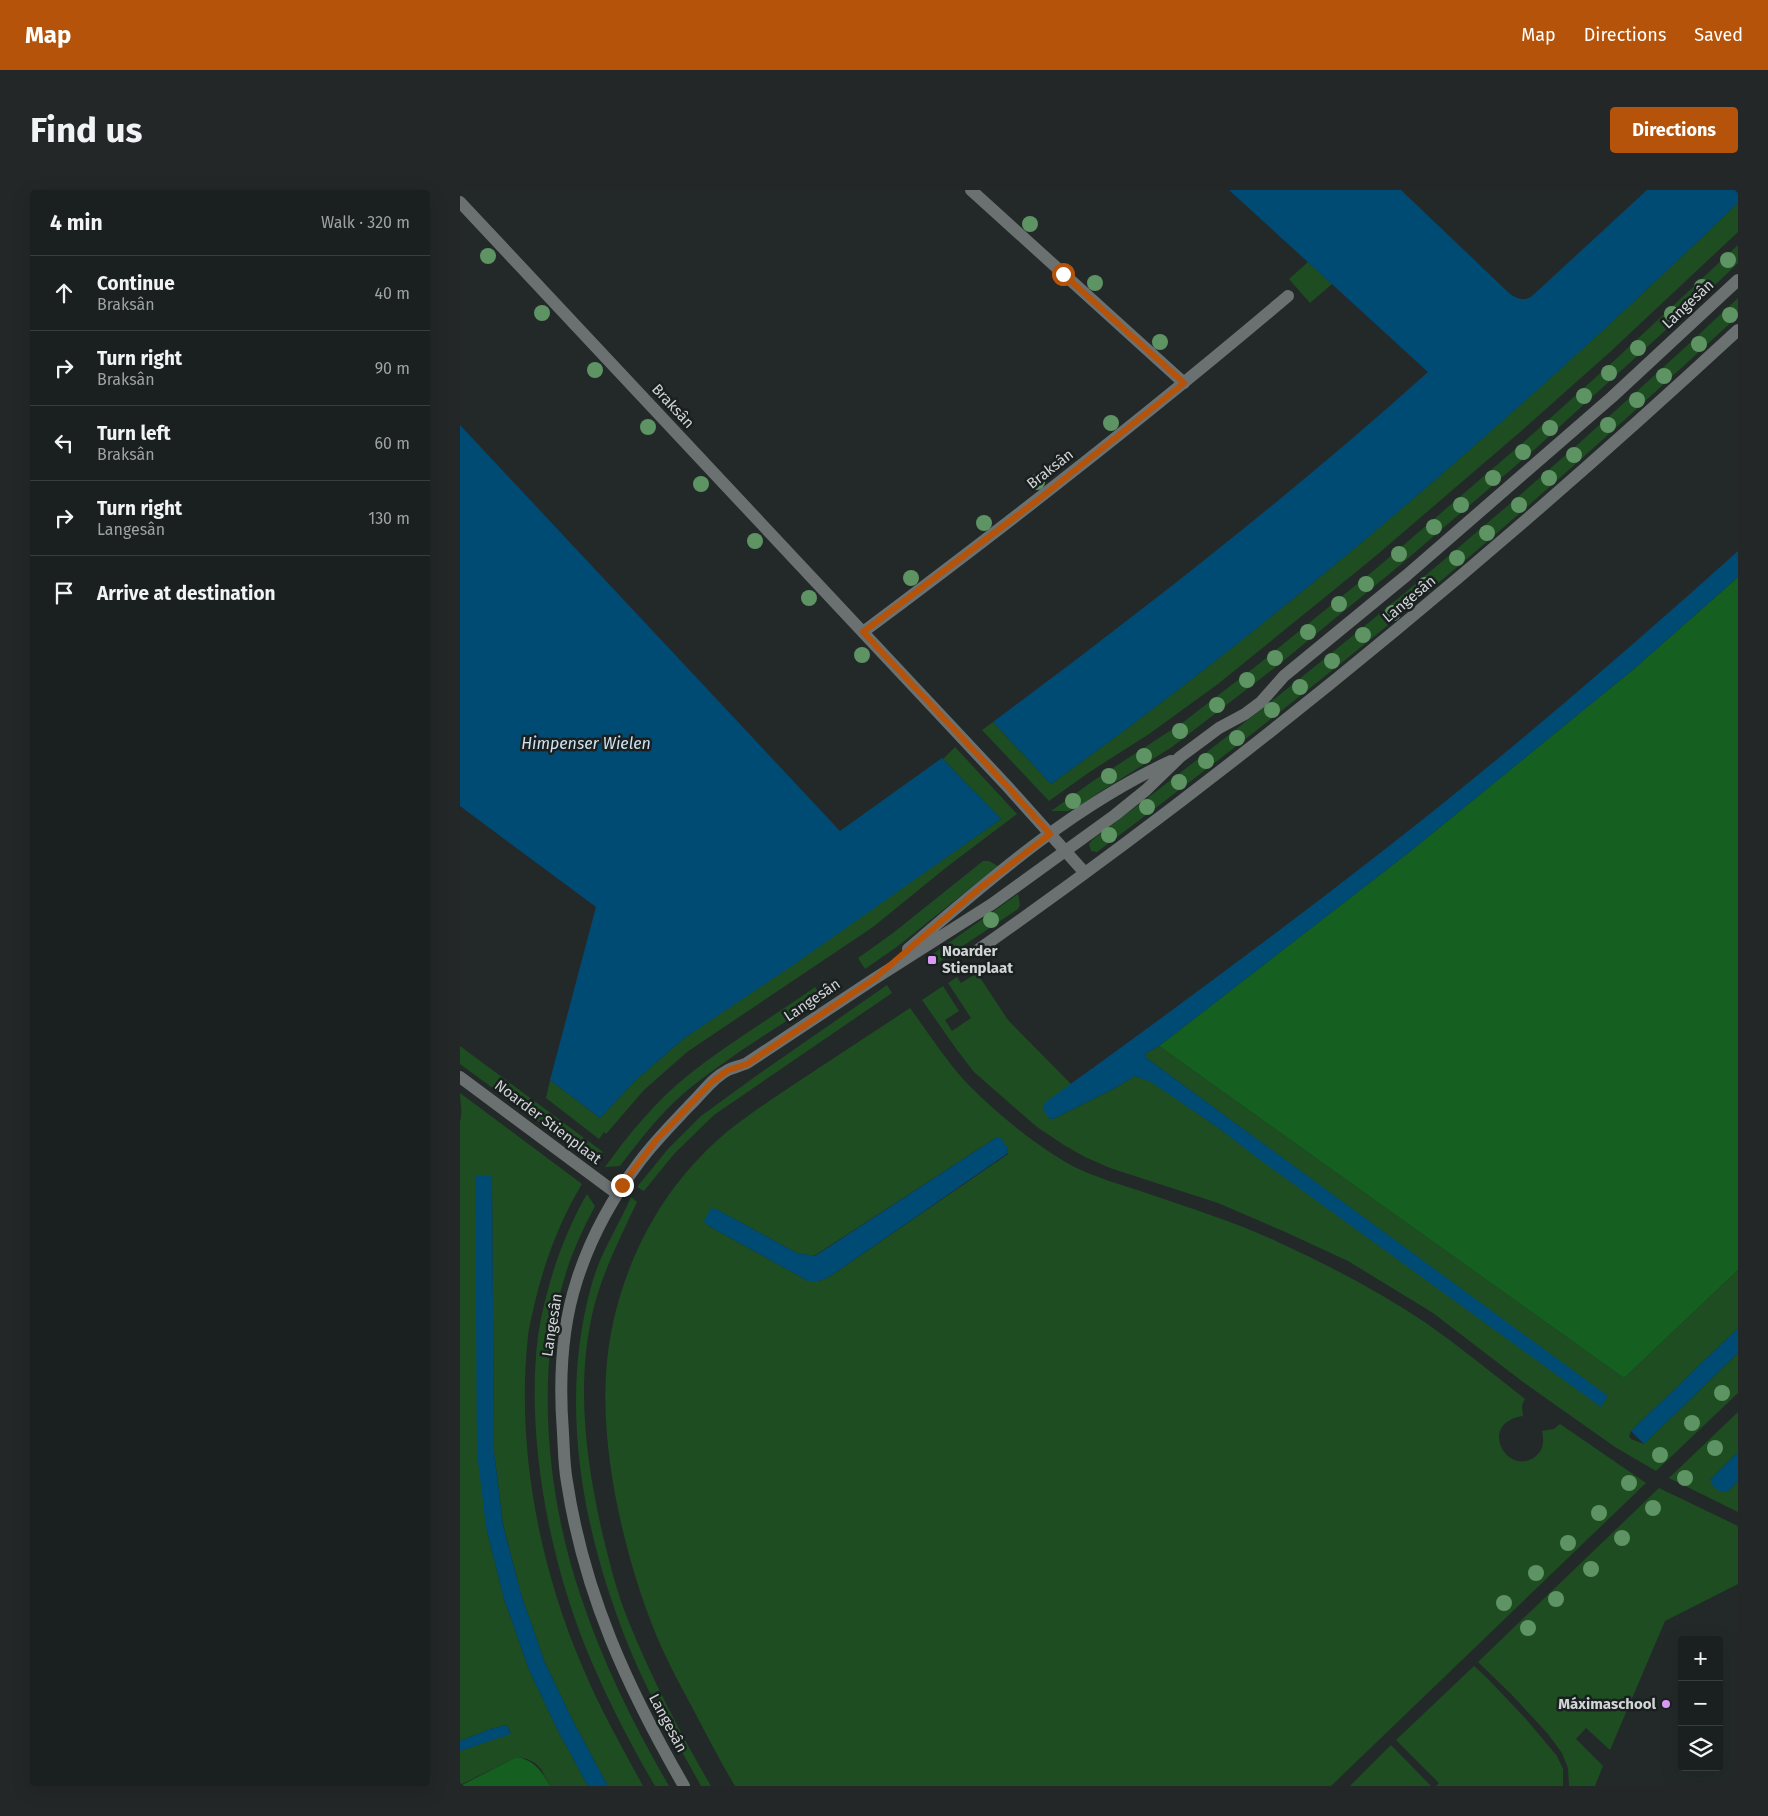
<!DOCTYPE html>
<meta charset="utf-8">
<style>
:root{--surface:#1a1f1f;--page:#232728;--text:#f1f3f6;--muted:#9fa2a4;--line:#383d3d;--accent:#b45309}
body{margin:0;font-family:"Fira Sans",sans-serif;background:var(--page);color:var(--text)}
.controls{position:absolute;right:15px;bottom:15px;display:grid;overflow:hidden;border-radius:5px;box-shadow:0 5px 20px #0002}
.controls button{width:45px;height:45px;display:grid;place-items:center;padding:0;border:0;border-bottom:1px solid var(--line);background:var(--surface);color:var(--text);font:25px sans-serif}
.stop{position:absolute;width:15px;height:15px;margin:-11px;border:4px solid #b45309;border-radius:50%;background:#fff}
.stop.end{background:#b45309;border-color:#fff;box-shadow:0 1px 5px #0008}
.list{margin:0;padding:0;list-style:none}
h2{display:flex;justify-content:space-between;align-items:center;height:65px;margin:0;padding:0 20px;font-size:21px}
h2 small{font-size:16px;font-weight:400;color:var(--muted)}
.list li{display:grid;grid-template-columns:32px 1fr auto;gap:15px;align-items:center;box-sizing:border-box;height:75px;padding:0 20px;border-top:1px solid var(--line)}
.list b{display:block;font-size:19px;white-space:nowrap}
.list p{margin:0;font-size:16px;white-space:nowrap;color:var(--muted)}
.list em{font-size:16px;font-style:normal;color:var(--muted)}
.icon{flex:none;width:28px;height:28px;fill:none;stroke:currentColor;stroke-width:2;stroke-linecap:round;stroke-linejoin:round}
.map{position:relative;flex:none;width:1278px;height:1596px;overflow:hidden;border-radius:5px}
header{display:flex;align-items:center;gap:30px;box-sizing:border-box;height:70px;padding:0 25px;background:var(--accent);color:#fff}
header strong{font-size:24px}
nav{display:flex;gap:28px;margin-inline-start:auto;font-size:18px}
.intro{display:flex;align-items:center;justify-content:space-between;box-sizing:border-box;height:120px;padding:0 30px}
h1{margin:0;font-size:35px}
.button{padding:12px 22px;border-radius:5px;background:var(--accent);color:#fff;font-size:18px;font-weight:700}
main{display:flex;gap:30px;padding:0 30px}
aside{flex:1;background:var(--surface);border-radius:5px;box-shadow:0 5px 20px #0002}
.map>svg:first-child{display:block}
.green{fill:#1e4d22;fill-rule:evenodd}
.forest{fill:#155f21}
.water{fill:#004b74}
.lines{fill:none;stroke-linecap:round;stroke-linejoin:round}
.minor{stroke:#6a7170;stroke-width:12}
.tree{fill:#5e9464}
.route{stroke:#b45309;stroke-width:6}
.poi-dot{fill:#da9af6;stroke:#1a1f1f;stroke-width:2}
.labels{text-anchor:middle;stroke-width:5;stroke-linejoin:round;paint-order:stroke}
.street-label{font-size:15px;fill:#d1d5d5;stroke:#1a1f1f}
.poi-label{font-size:15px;font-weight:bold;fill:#d1d5d5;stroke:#1a1f1f;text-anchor:start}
.water-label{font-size:16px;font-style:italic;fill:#cfe2f2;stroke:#1a1f1f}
</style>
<header>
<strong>Map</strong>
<nav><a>Map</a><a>Directions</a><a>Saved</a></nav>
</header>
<div class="intro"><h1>Find us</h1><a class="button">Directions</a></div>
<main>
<aside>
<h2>4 min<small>Walk · 320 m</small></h2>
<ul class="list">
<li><svg class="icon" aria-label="ahead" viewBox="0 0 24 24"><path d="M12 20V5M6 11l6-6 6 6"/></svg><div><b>Continue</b><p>Braksân</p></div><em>40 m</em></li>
<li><svg class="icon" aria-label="right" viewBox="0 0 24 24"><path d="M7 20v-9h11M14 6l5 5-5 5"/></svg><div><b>Turn right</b><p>Braksân</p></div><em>90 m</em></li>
<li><svg class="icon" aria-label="left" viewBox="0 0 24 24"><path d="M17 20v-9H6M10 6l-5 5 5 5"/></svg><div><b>Turn left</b><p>Braksân</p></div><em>60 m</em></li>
<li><svg class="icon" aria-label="right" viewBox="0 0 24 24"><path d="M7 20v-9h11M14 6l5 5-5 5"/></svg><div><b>Turn right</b><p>Langesân</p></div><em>130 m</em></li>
<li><svg class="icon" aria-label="arrive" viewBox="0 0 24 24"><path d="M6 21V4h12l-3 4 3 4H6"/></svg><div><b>Arrive at destination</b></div></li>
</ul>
</aside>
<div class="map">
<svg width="1278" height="1596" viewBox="0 0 1278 1596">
<rect width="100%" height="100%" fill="#232929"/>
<path class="green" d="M1278,13V42L1150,162L1059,243L912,369L758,494L689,544L628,583L589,611L522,540L533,532L591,594C835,419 1062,220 1278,13Z
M1278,55V73L1253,97L1074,260L939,376L817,476L712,557L638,603L617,618L608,621H591L633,591L722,533L795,477L918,377L1066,250L1156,169Z
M848,72L872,94L850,113L829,89Z
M1278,108V126C1175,221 1072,315 964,405C858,494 748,579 637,662L631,661L629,654L632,650C857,481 1073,301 1278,108Z
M495,557L557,624L488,676L413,737L227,862L184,900L146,944L144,942L139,949L86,908L90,890L140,928L176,890L223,849L541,629L483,569Z
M523,671H529L538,676L438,756L405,779L398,768L433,743Z
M558,704L560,715L558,719L476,774L470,766Z
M517,783L548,830L611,894L583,916L589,928L593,929L653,899L675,886L691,891L760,939L830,991L1148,1207L685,867L686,863L699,856L1164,1188L1278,1080V1138L1171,1241L1169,1246L1171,1249L1184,1254L1278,1163V1203L1196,1281L1155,1257L1063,1192L973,1123L888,1071L823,1041L758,1013L650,978L625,967L604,955L577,937L514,882L497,860L462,810L483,796L499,821L485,830L492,841L511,828L488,793L497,787L501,793Z
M427,795L432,803L254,925L214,964L184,1001L177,997L208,959L241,926L296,886Z
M355,797L363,808C316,838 266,868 223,904C199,925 179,951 160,976L145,977C169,944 195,912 227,886C267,854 313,827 355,797Z
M450,818C468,842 484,868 504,890C532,920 584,963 621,980C643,990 666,996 689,1004C733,1019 778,1033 820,1053C870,1076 920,1102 966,1133C1000,1157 1032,1183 1065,1209L1062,1215L1063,1226C1016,1233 1048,1289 1076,1266C1084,1259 1084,1251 1082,1241L1094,1239L1100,1234L1186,1293L871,1596H275C260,1571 246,1544 232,1517C218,1491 204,1465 193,1437C164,1363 141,1264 146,1184C151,1102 187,1019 246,961C273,934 305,914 336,893C374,868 412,843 450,818ZM537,947L547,957L548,964L369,1087L359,1091H348L247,1035L256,1019L337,1063L354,1066Z
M0,856L143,962L135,973L0,874Z
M0,903L122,994C99,1032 84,1073 74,1116C72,1126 69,1136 68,1146C56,1257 79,1376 123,1478C140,1519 162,1557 183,1596H148L114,1533L85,1473L61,1404L43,1334L34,1262L32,986H15L26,1337L44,1409L69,1480L98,1541L128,1596H90L81,1579L75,1573L67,1569L57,1567L0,1595V1561L51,1543L47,1535L30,1539L0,1551V931C3,921 0,913 0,903Z
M127,1004L135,1016C123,1039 112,1062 105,1086C74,1184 88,1311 121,1407C143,1473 174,1536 209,1596H195C172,1557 151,1516 133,1475C91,1379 65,1250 78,1146C85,1099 103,1045 127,1004Z
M171,1007L177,1012C161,1046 143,1081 134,1117C115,1193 126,1272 143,1346C150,1374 157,1403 168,1430C191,1487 220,1543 251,1596H241C218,1554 193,1513 174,1469C125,1353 97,1221 131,1097C139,1065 158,1037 171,1007Z
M1278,1222V1262L1250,1290L1268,1301L1278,1291V1322L1209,1288Z
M1199,1298L1278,1336V1394L1205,1431L1150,1560L1126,1538L1116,1549L1143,1576L1135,1596H1109L1108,1578L1102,1563L1088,1544L1051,1504L1018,1472Z
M1014,1476L1027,1488L1066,1529L1097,1566L1103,1579V1596H976L979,1593L936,1550Z
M931,1555L971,1596H890Z"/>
<path class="forest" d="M1278,387V1080L1164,1188L699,856L952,660L1175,478Z
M57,1567C75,1571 81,1580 90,1596H0Z"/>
<path class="water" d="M769,0H941L1050,104C1058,109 1063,111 1071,107L1187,0H1278V13C1063,220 834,420 591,594L533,532C682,421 830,306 968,182Z
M0,235L380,641L482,568L541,629L339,771L223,849L176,890L140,928L90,890L136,717L0,616Z
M1278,361V387L1175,478L952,660L699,856L686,863L685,867L1148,1206L1141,1217L792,964L760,939L691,892L675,886L653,899L593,929L589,928L583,920V916L587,911C697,832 807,751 915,667C1040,570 1160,467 1278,361Z
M537,947H540L547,957L548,963L369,1087L359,1091H348L247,1035L244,1031L251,1018L256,1019L337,1063L355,1066Z
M15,986H32L34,1262L43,1335L61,1404L85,1473L114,1533L148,1596H128L98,1541L69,1480L44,1409L26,1337L17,1263Z
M1278,1138V1163L1184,1254L1171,1241Z
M1278,1262V1291L1268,1301L1261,1302L1254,1297L1250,1290Z
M47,1535L51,1544L0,1561V1551L30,1539Z"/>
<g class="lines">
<path class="minor" d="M511,0L724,193
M0,12L547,596L625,683
M403,442C548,334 690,223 828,106
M448,759C530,689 613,616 711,571
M518,760C786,572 1038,362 1278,140
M0,887L156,1003
M224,1596C168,1499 124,1404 107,1292C104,1276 104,1260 103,1243C99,1192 101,1139 117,1090C131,1046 153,1007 180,971C195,951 212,934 229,916C242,904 252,888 268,880C274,877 281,876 287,873L414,789L532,714L655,625L686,600L720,567L759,538L785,524L801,512L824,486L947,385L1152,207L1278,90"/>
</g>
<g class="tree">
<circle cx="570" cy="34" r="8"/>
<circle cx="28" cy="66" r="8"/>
<circle cx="1268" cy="70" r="8"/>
<circle cx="635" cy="93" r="8"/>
<circle cx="1242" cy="97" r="8"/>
<circle cx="82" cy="123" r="8"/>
<circle cx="1212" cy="124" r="8"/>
<circle cx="1270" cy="125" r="8"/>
<circle cx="700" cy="152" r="8"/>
<circle cx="1239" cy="154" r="8"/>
<circle cx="1178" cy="158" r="8"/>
<circle cx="135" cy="180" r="8"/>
<circle cx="1149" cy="183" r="8"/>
<circle cx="1204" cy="186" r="8"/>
<circle cx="1124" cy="206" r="8"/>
<circle cx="1177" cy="210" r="8"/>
<circle cx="651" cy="233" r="8"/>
<circle cx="1148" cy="235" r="8"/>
<circle cx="188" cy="237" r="8"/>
<circle cx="1090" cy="238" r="8"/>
<circle cx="1063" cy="262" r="8"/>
<circle cx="1114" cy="265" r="8"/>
<circle cx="1033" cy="288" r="8"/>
<circle cx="1089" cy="288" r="8"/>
<circle cx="577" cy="292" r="8"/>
<circle cx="241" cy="294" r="8"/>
<circle cx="1001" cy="315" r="8"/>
<circle cx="1059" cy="315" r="8"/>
<circle cx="524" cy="333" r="8"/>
<circle cx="974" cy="337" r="8"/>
<circle cx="1027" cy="343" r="8"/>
<circle cx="295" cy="351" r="8"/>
<circle cx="939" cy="364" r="8"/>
<circle cx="997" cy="368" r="8"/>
<circle cx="451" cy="388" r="8"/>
<circle cx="906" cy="394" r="8"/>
<circle cx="965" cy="395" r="8"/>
<circle cx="349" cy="408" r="8"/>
<circle cx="879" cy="414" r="8"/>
<circle cx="933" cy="423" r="8"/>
<circle cx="848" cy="442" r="8"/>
<circle cx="903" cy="445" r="8"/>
<circle cx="402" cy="465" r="8"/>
<circle cx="815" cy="468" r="8"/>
<circle cx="872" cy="471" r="8"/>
<circle cx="787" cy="490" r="8"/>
<circle cx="840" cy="497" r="8"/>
<circle cx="757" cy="515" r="8"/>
<circle cx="812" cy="520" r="8"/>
<circle cx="720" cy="541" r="8"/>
<circle cx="777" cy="548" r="8"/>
<circle cx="684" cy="566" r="8"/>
<circle cx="746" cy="571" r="8"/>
<circle cx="649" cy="586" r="8"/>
<circle cx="719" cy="592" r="8"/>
<circle cx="613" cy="611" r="8"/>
<circle cx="687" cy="617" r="8"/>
<circle cx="649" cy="645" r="8"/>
<circle cx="531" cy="730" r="8"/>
<circle cx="1262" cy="1203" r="8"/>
<circle cx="1232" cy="1233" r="8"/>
<circle cx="1255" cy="1258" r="8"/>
<circle cx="1200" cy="1265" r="8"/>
<circle cx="1225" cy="1288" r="8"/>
<circle cx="1169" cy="1293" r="8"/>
<circle cx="1193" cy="1318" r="8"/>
<circle cx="1139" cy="1323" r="8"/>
<circle cx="1162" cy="1348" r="8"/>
<circle cx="1108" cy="1353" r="8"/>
<circle cx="1131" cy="1379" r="8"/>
<circle cx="1076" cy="1383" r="8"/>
<circle cx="1096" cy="1409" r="8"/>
<circle cx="1044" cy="1413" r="8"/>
<circle cx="1068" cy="1438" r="8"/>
</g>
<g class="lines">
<path class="route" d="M162,995L197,949L252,892L268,880L287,874L414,789L520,698L590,644L547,596L403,442L579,309L724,193L603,84"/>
</g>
<g class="poi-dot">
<rect x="467" y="765" width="10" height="10" rx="2.5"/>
<circle cx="1206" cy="1514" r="5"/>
</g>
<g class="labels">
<g class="street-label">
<text transform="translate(1228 114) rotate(-43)" y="5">Langesân</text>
<text transform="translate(213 216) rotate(47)" y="5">Braksân</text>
<text transform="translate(590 279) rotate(-38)" y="5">Braksân</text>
<text transform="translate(949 409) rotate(-40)" y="5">Langesân</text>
<text transform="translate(352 810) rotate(-34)" y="5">Langesân</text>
<text transform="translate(88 932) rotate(37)" y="5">Noarder Stienplaat</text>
<text transform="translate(92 1135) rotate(-81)" y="5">Langesân</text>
<text transform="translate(208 1533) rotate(62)" y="5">Langesân</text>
</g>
<g class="poi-label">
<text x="482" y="766">Noarder<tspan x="482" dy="17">Stienplaat</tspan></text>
<text x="1196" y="1519" text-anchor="end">Máximaschool</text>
</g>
<g class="water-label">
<text x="126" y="559">Himpenser Wielen</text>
</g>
</g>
</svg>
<div class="controls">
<button>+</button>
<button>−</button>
<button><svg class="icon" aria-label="layers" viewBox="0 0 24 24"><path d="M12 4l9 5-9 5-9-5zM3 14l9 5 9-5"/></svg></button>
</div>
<div class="stop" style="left:603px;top:84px"></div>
<div class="stop end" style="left:162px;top:995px"></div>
</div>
</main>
